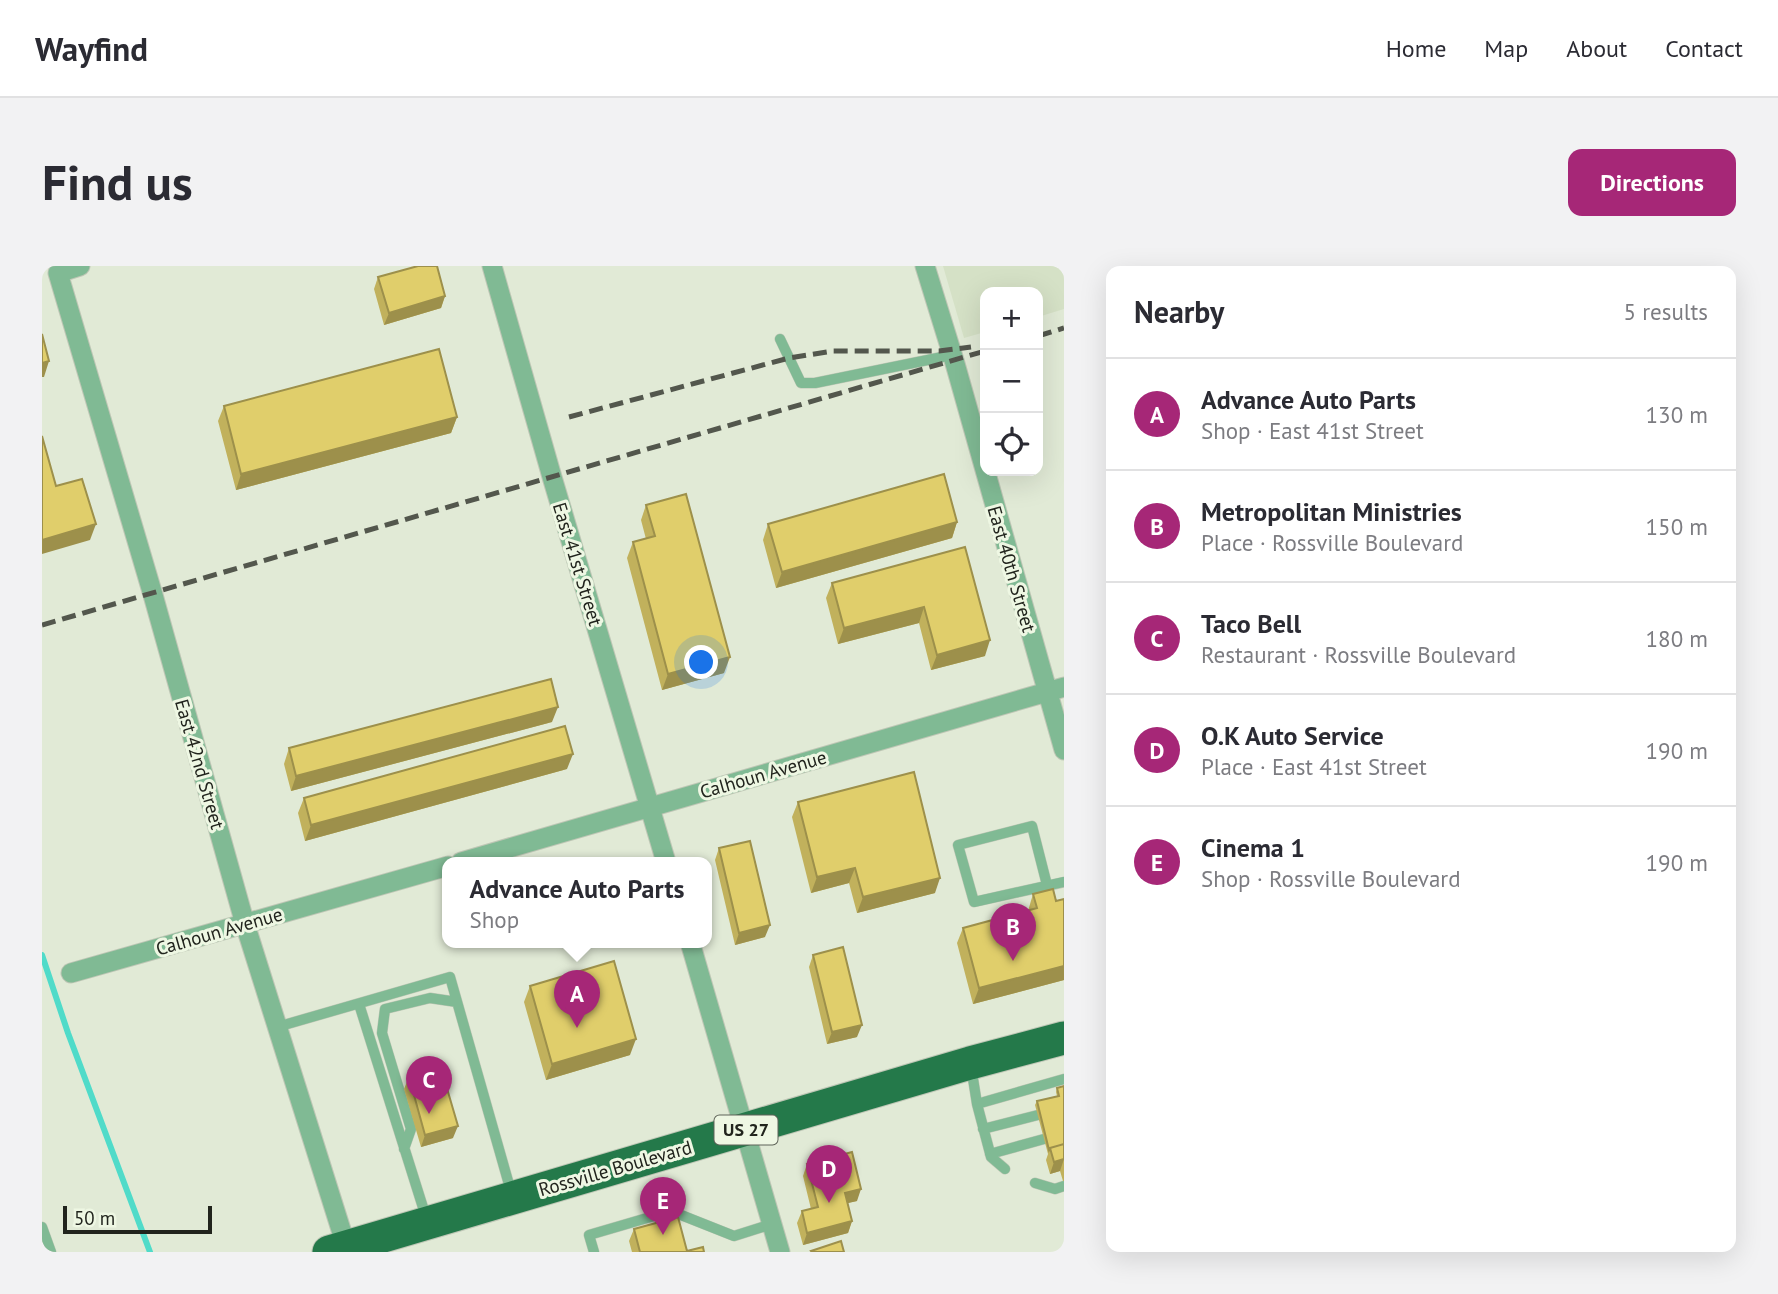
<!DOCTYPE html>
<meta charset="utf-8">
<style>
:root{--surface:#fff;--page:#f2f2f3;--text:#2b2b33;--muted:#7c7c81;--line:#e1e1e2;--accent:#a62777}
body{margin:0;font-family:"PT Sans",sans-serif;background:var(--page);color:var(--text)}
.controls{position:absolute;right:21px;top:21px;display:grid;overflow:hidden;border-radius:14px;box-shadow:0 7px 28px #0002}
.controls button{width:63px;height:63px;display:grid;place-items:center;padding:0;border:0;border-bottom:2px solid var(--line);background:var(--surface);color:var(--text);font:35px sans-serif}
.scale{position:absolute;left:21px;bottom:18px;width:149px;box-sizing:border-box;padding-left:7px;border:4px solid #21241d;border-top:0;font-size:19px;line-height:24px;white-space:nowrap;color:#21241d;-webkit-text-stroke:5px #eef7e3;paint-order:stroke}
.you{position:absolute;left:660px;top:397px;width:24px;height:24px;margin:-18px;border:5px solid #fff;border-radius:50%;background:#1a73e8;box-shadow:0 0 0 10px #1a73e833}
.badge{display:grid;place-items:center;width:46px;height:46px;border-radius:50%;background:var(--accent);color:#fff;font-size:23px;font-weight:700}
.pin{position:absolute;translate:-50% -58px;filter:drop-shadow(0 2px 4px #0008)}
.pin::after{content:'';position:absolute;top:37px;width:24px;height:21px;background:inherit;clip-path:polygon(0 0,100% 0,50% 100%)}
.popup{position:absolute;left:400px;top:591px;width:270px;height:91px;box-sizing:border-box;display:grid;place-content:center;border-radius:14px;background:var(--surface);filter:drop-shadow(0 2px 5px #0005);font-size:23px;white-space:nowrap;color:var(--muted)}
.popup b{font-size:26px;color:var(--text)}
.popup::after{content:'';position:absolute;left:50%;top:100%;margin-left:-14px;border:14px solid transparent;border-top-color:var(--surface)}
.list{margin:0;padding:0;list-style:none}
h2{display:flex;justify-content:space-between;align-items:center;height:91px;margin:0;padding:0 28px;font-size:30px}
h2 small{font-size:23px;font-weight:400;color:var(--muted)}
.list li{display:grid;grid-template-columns:46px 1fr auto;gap:21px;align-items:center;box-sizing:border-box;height:112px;padding:0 28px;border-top:2px solid var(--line)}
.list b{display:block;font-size:26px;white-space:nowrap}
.list p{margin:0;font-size:23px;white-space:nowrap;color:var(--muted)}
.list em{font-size:23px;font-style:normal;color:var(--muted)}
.icon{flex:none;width:38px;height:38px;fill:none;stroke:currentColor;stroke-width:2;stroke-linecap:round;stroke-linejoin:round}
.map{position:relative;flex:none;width:1022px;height:986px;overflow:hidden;border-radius:14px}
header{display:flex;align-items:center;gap:42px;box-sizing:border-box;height:98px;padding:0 35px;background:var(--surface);border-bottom:2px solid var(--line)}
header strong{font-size:33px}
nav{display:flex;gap:38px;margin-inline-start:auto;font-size:24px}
.intro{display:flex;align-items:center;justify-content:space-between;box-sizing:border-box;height:168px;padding:0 42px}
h1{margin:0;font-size:49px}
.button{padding:18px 32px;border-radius:14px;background:var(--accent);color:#fff;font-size:24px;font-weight:700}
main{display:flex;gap:42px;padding:0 42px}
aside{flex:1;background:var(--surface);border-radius:14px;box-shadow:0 7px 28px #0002}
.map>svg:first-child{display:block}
.built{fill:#d5e1c6}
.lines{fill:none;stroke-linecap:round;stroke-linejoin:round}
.stream{stroke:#50dbc9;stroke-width:6}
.lane-casing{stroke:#bec6b5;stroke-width:11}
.street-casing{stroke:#bec6b5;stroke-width:21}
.highway-casing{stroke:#bec6b5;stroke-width:35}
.lane{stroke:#80ba94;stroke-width:10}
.street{stroke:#80ba94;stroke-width:19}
.highway{stroke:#24794a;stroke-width:33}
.rail{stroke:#53574d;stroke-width:5;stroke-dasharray:14 7;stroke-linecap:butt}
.wall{fill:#c1b15c}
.shaded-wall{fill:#9d904b}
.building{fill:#e0ce6b;stroke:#9d904b;stroke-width:2}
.labels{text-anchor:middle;stroke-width:6;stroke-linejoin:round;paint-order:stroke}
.shield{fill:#eef7e3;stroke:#5e6358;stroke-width:2}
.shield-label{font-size:18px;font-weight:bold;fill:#21241d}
.street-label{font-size:19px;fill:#21241d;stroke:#eef7e3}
</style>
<header>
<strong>Wayfind</strong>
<nav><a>Home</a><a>Map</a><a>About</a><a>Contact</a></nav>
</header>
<div class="intro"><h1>Find us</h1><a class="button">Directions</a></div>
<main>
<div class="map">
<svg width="1022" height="986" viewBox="0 0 1022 986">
<rect width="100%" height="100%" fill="#e1ead6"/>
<path class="built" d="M901,0H1022V43L996,51V26H943V66L922,72Z"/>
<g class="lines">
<path class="stream" d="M0,689L26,767L108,986"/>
<g class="lane-casing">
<path id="lane" d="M738,73L759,117H773L910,89
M1005,619L990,560L916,579L932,636L1022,616
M317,738L384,951
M235,761L408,711L470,929
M929,800L935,838L1022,813
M935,838L949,891L963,903
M941,863L996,849
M362,883L369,863L340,767L343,743L388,732L415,736
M948,888L1002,873
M993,917L1013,923L1022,920
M0,961L9,986
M552,986L547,969L629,945L692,970L730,958"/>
</g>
<g class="street-casing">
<path id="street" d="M38,0L16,7L111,329L203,658L306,986
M450,0L510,211L624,596
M883,0L912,94L1022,484
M419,596L1022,421
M648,676L738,986
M29,707L406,600"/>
</g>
<g class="highway-casing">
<path id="highway" d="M287,986L928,797L1022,772"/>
</g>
<use href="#lane" class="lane"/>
<use href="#street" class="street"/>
<use href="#highway" class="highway"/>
<path class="rail" d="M996,70L1022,62
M527,151L747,92L791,85H897L929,81
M0,359L943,85"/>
</g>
<path class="wall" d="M336,11L403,30L399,42L342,59L332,23Z
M182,140L415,151L409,167L194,224L176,155Z
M604,239L682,407L620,424L585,292L591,276L604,273L599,254Z
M915,256L910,272L734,322L721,274L726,258Z
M923,281L943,390L889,404L877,357L796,378L784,332L790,317Z
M510,456L249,525L242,498L247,482Z
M525,503L263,575L256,547L262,532Z
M756,536L893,627L815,647L807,617L769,627L750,551Z
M677,582L723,671L693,679L673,594Z
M991,628L1014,635L1022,633V714L931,738L915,677L921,662L986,645Z
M771,689L815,771L785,778L767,701Z
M488,720L588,789L504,814L482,736Z
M367,811L411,872L379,881L362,823Z
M1022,820V915H1021L1018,905L1008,908L1004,894L1006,888L993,839L995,835L1015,830L1014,826L1015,822Z
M765,898L815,935L805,937L810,955L806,967L761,979L755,957L760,945L769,943L761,910Z
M592,963L645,985L662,986H590L587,975Z"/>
<path class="shaded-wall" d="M403,30L399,42L342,59L347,47Z
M7,95L2,111H0V97Z
M415,151L409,167L194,224L199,208Z
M915,256L910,272L734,322L740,306Z
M54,258L48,274L0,288V274Z
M882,341L877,357L796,378L802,362Z
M948,374L943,390L889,404L895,389Z
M688,391L682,407L620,424L626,408Z
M516,441L510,456L249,525L254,510Z
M531,488L525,503L263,575L269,559Z
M813,602L807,617L769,627L775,611Z
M898,612L893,627L815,647L821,631Z
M728,659L723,671L693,679L697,667Z
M1022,700V714L931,738L937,722Z
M820,759L815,771L785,778L790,766Z
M594,773L588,789L504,814L510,798Z
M416,860L411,872L379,881L383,869Z
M1022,893L1018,905L1008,908L1012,896Z
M819,923L815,935L798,939L803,927Z
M810,955L806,967L761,979L765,967Z"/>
<path class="building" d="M376,0H395L403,30L347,47L336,11Z
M0,68L7,95L0,97Z
M397,83L415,151L199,208L182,140Z
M0,170L14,220L40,213L54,258L0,274Z
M902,208L915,256L740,306L726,258Z
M644,228L688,391L626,408L591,276L613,270L604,239Z
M923,281L948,374L895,389L882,341L802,362L790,317Z
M509,413L516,441L254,510L247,482Z
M523,460L531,488L269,559L262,532Z
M872,506L898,612L821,631L813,602L775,611L756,536Z
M708,575L728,659L697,667L677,582Z
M1011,623L1014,635L1022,633V700L937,722L921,662L995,642L991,628Z
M801,681L820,759L790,766L771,689Z
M572,695L594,773L510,798L488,720Z
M399,802L416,860L383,869L367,811Z
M1022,820V878L1008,882L1007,884L995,835L1017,830L1015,822Z
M1022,878V893L1012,896L1008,882Z
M810,886L819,923L803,927L810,955L765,967L760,945L776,941L765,898Z
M636,951L645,985L661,981L662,986H598L592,963Z
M799,975L802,986H770L769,985Z"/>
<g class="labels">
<rect class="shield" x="672.5" y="849.5" width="63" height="29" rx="5"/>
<g class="shield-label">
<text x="704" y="870">US 27</text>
</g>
<g class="street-label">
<text transform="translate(536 298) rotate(73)" y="7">East 41st Street</text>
<text transform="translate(970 303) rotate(74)" y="7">East 40th Street</text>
<text transform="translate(158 498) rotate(74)" y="7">East 42nd Street</text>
<text transform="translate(721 508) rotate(-16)" y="7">Calhoun Avenue</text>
<text transform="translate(177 665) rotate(-16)" y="7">Calhoun Avenue</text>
<text transform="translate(573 902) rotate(-16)" y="7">Rossville Boulevard</text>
</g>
</g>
</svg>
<div class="controls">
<button>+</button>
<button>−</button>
<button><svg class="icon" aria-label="locate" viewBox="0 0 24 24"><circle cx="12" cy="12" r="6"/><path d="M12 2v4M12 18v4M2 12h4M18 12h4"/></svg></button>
</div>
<div class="scale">50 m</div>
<div class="you"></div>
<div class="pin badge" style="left:535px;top:762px">A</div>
<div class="popup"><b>Advance Auto Parts</b>Shop</div>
<div class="pin badge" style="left:971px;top:695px">B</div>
<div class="pin badge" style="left:387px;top:848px">C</div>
<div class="pin badge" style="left:787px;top:937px">D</div>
<div class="pin badge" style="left:621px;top:969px">E</div>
</div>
<aside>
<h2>Nearby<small>5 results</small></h2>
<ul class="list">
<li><span class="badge">A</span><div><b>Advance Auto Parts</b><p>Shop · East 41st Street</p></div><em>130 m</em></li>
<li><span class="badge">B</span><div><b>Metropolitan Ministries</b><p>Place · Rossville Boulevard</p></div><em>150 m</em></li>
<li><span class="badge">C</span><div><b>Taco Bell</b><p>Restaurant · Rossville Boulevard</p></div><em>180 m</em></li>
<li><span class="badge">D</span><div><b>O.K Auto Service</b><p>Place · East 41st Street</p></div><em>190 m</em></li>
<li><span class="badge">E</span><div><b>Cinema 1</b><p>Shop · Rossville Boulevard</p></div><em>190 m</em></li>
</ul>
</aside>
</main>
